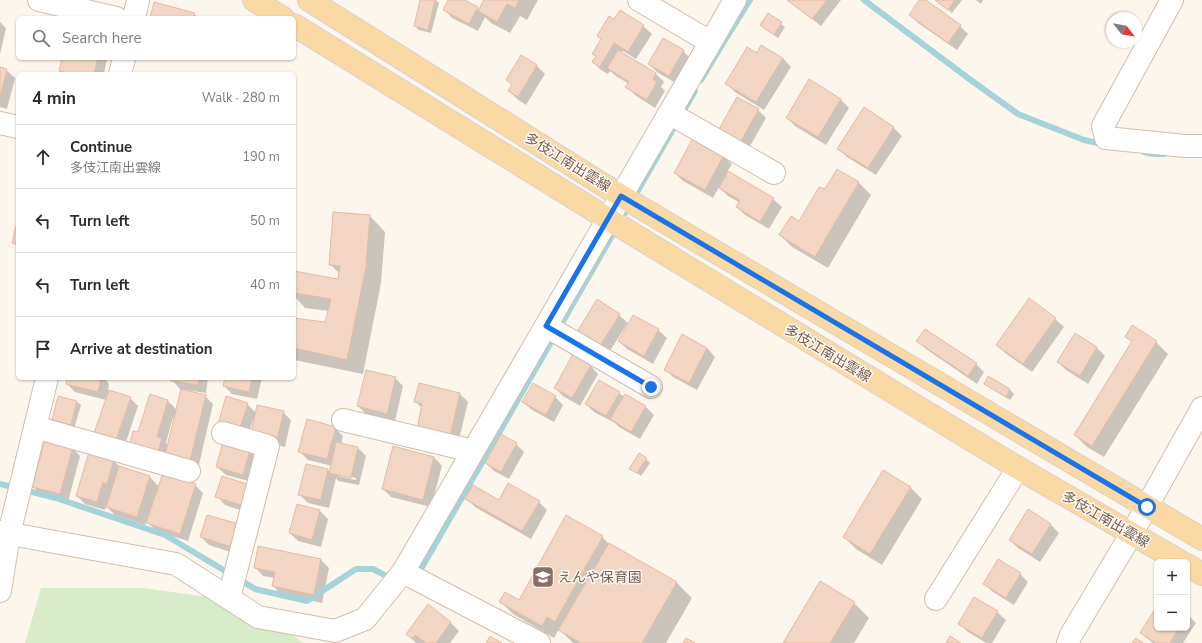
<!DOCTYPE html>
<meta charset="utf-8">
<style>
:root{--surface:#fff;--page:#f7f7f7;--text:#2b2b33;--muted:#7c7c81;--line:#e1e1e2}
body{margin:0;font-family:"Nunito Sans","Noto Sans JP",sans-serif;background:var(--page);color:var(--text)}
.controls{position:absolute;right:12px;bottom:12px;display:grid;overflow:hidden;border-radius:6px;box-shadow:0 1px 3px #0004}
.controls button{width:36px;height:36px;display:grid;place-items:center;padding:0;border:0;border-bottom:1px solid var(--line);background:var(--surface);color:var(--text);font:20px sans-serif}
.compass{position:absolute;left:1106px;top:12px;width:36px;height:36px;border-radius:50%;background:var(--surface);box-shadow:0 1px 3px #0004;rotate:121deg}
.stop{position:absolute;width:12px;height:12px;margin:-9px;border:3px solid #1a73e8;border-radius:50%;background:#fff}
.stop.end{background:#1a73e8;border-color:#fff;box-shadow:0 1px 4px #0008}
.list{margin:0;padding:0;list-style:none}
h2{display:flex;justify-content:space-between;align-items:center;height:52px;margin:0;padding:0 16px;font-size:17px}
h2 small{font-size:13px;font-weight:400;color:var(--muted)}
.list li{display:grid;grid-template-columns:26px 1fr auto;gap:12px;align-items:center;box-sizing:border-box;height:64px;padding:0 16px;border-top:1px solid var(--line)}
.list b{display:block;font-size:15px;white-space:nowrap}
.list p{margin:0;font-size:13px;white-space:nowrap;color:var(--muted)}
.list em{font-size:13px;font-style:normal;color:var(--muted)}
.icon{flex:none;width:22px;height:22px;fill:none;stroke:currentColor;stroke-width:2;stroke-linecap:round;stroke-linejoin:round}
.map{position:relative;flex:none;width:1202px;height:643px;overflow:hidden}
.search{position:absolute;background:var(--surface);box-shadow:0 1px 3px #0004;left:16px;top:16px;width:280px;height:44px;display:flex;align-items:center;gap:10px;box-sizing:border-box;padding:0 14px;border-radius:6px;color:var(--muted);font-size:15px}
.panel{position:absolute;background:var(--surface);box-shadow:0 1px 3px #0004;left:16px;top:72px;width:280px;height:308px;border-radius:6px}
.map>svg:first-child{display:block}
.green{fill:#d8ecc9}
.shadow{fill:#0003;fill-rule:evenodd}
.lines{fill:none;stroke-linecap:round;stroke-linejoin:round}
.stream{stroke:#a5d3da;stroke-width:6}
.building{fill:#f3d5c3;stroke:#e6bba3}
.minor-casing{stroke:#d1beb0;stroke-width:24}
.major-casing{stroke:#dad1cd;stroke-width:24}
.minor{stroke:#fff;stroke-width:22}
.major{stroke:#fbd9a5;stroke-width:22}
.route{stroke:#1a73e8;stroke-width:5}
.labels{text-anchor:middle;stroke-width:3;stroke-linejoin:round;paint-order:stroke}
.street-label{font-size:14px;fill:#7a5c4d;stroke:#fffaf3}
.education-label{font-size:14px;fill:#785e54;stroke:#fffaf3;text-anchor:start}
</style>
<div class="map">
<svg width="1202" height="643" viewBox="0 0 1202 643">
<rect width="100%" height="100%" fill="#fdf6ec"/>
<path class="green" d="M41,588H144L208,597L248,624L291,633L303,643H25Z"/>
<path class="shadow" d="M421,0H436L439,3L431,33L419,30L415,26Z
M450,0H463L480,10L486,0H538L527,20L520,16L510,33L491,23L485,17L478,31L452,18L444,9Z
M787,0H841L821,26Z
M921,0H924L960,26L968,34L957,50L918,23L910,14Z
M935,0H962L952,13Z
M976,0H983L981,4Z
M194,14L199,18H151Z
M768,14L785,27L778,38L765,29L761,25Z
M615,21L643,26L652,34L636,59L623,51L621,53L656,74L664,82L661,87L665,91L655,108L635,95L627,87L629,84L616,76L610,71L608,74L601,70L593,62L596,56L594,54L602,40L598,36Z
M0,22L6,28L0,54Z
M683,51L691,59L677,84L657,72L649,64Z
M522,57L537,66L545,74L526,105L517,99L509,91L513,85L508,80Z
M63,58H107L104,74H63L60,71Z
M783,58L791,67L764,110L735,92L727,84Z
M0,68L6,70L15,78L7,109L0,107Z
M841,100L849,108L826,145L795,126L787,118Z
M758,110L766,118L749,148L729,137L720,129Z
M893,127L902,136L876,175L847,157L839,149Z
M724,156L732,164L727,172L773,199L782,207L769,229L745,215L737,207L740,203L728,196L719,187L713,198L683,181L675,173Z
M859,183L871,195L828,268L792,247L780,235L800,222L826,190Z
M370,216L385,232L381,283L363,374L294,360V319L325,324L329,311L305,308L294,296V272L338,280L340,274L330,264Z
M619,315L629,324L633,316L658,330L667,338L653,364L627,349L619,341L628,325L627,324L608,354L586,340Z
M1055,319L1064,327L1032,372L1005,353L997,345Z
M1075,335L1097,348L1105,356L1088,384L1066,370L1058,362Z
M1126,336L1156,342L1168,354L1104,457L1087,447L1075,435L1132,342Z
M917,341L976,364L984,372L977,384L926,349Z
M707,348L715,357L697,390L673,377L665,369Z
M590,365L598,374L580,406L563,396L555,388Z
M68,378H105V379L109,384L108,391L130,398L138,406L123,451L102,444L106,400L75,392L67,384Z
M172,378H208L206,393L186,390L185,391L205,396L213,404L197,473L173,467L139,434L168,401L177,410L182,389H180L172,380ZM173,417H175L168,446L166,443Z
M226,378H262L257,399L232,394L224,386Z
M395,378L403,386L395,421L366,414L358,406Z
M988,378L1010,390L1014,394L1010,400L989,387L985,384Z
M619,393L624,397L625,395L646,407L654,415L640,439L619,427L615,423L594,412L586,404Z
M460,394L468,402L458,444L415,401Z
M555,397L563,405L554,422L532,410L523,402Z
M77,402L81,405L74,429L57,424L53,420Z
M247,404L256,413L283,412L291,420L285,447L260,441L254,420H253L247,439L227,432Z
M335,428L343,436L341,444L358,448L366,456L359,485L338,481L336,478L329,508L308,503L300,495L306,465L328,470L330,472L332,466L308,460L300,452ZM338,474L356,478V480L338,476Z
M516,444L524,452L509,479L494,471L486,463Z
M72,448L80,456L68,502L42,495L33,487Z
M250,451L258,459L252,482L226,475L217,467Z
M434,457L442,466L431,507L391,497L383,489Z
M646,459L650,463L641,476L631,469Z
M113,460L121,468L150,477L159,487L195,485L203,493L188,541L156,531L146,521L145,525L115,515L106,506L105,510L85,504L77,496Z
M247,485L249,513L225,505L217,496Z
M910,487L922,499L882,565L856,549L844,537Z
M467,499L499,501L539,502L547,510L531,539L475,507Z
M298,505L320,511L328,519L321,547L298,541L290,533Z
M1028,510L1051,525L1059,533L1040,562L1018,548L1010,540Z
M208,516L240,555L209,545L201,537Z
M602,537L609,544L677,583L692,598L666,643H573L559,629L554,638L513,614L501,602L519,601Z
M321,560L329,568L322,603L281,594L273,586L275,578L263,576L255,567Z
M1020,574L1028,582L1014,605L993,592L985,584Z
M974,598L997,612L1006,620L992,643H986L968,632L960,624Z
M854,603L869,618L854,643H784Z
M428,606L451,623L459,631L450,643H416L407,634Z
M1157,608V628H1187V614L1196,623L1183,643H1153L1141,633Z"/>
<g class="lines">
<path class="stream" d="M864,0L968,78L1018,114L1084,140L1103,144
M701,80L725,40L750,0
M1144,152L1153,154H1164
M0,484L56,498L165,535L255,589L307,601L356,569H373L392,579
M417,576L695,91"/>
</g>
<path class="building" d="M420,0H435L428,30L414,26Z
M448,0H465L478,7L469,24L443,10Z
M484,0H519L515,8L507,4L497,22L478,11Z
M787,0H827L812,19Z
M919,0H926L961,25L948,43L909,15Z
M935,0H955L948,10Z
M154,2L195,13L193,18H150Z
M620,10L644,25L628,52L614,43L600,67L592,62L596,56L592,54L601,39L597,36L609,16L614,19Z
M768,13L782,22L774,35L760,25Z
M663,38L684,50L669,76L648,64Z
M761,45L783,58L756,102L725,84L747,47L757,53Z
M618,50L656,73L653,79L657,82L647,100L625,87L629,82L607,68Z
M521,55L537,65L518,97L508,91L512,84L506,80Z
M62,58H98L94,74H71L59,71Z
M0,67L7,69L0,98Z
M809,79L841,99L818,137L786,118Z
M737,97L759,109L741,141L719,129Z
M864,107L894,127L868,168L837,149Z
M693,138L724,155L705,190L674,173Z
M837,169L859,182L815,257L779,235L791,216L799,221L819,187L825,189Z
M728,171L774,198L760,222L736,207L740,200L719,188Z
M333,212L370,215L366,267L347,360L294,348V318L325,322L331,299L294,293V271L338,279L340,266L329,265Z
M18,217V245L12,243Z
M1029,298L1056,318L1023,364L996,345Z
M597,299L620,314L600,346L577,332Z
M633,315L659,329L644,356L618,341Z
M1132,325L1157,341L1092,446L1074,435L1132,341L1125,337Z
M925,329L977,363L968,376L916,341Z
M1075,333L1097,347L1080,376L1057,362Z
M682,334L707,348L689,383L664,370Z
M573,354L591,365L572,398L554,388Z
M366,370L396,377L387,414L357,406Z
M988,376L1010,389L1006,397L984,384Z
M67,378H101L98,392L66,384Z
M171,378H199L198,385L171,381Z
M225,378H252L249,392L223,386Z
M599,380L620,392L606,416L585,404Z
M419,383L460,393L450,437L417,429L422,404L414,402Z
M533,383L556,396L546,415L522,402Z
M181,389L206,395L189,465L164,459Z
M109,390L131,397L115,443L93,436Z
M150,394L168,400L157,437L162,438L157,456L129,447L133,431L138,432Z
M625,394L646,406L631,432L610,419Z
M58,396L77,401L71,425L52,420Z
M226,396L248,403L239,431L218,425Z
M257,405L284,411L277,439L251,433Z
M307,419L336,427L327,459L298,452Z
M501,434L517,443L501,472L485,463Z
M45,440L73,447L60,494L32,487Z
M223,442L250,450L243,475L216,467Z
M336,442L358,447L351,478L329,473Z
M393,446L434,457L423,500L382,489Z
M89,452L114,459L107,484L103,482L97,502L76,496Z
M639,453L647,458L637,473L629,469Z
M306,464L328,469L321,500L298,495Z
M119,466L150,476L137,517L106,507Z
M883,470L911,487L870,554L843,537Z
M163,473L196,484L180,534L146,523Z
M222,476L247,484L241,505L215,497Z
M508,483L540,501L522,531L465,499L473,485L499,500Z
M297,504L320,510L312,540L289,533Z
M1028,509L1051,524L1032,554L1009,540Z
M207,515L239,524L232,547L200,537Z
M566,515L603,536L555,622L547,617L542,626L499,602L505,592L519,600Z
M609,543L677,582L642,643H581L558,630Z
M258,546L321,559L314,595L272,586L275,572L254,568Z
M998,559L1021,573L1006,598L983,584Z
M820,581L855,602L830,643H783Z
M974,597L998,611L982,638L958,624Z
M428,604L451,622L436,643H426L415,635L412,639L406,634Z
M1157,606V628H1179L1170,643H1156L1140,633Z
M490,636L502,643H486Z
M950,636L961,643H946Z
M686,638L695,643H683Z
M1136,638L1143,643H1132Z"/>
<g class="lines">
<g class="minor-casing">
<path id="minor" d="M39,0L116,18
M639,0L710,42
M1172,0L1103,126L1106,138L1185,146H1202
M134,18L138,0
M120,74L124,58
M669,113L774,173
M0,123L18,127
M546,326L651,387
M343,420L473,451
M35,427L189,471
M223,433L268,446L229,598
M0,532L176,564L258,617L335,631L365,619L403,572L735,0
M403,572L539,643
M0,591L9,534L47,378
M936,599L1018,468
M1068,643L1071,635L1132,533L1202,408"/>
</g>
<g class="major-casing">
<path id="major" d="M254,0L283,18
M309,0L621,196L1202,539
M294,25L608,219L1018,468L1181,562
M1187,565L1202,574"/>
</g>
<use href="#minor" class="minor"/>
<use href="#major" class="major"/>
</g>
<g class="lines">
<path class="route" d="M651,387L546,326L621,196L1147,507"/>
</g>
<defs>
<g id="school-square" transform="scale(1.15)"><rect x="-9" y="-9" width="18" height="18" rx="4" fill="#8d6e63" stroke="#fffaf3"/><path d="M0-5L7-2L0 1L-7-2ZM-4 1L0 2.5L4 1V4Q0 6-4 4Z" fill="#fff"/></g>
</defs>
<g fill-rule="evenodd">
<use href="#school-square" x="543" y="577"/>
</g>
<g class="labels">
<g class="street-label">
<text transform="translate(568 162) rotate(32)" y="5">多伎江南出雲線</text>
<text transform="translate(828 353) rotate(31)" y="5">多伎江南出雲線</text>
<text transform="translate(1106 519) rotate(30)" y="5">多伎江南出雲線</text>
</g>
<g class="education-label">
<text x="558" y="582">えんや保育園</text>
</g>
</g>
</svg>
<div class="controls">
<button>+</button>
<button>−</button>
</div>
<svg class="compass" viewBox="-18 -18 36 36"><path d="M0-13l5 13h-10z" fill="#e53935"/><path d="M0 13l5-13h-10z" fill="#7c7c81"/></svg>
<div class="stop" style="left:1147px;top:507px"></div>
<div class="stop end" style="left:651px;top:387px"></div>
<div class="search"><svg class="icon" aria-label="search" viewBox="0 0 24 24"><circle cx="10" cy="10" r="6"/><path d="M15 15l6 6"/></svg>Search here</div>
<section class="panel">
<h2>4 min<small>Walk · 280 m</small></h2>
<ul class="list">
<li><svg class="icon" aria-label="ahead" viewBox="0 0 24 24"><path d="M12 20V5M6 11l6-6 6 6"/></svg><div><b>Continue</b><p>多伎江南出雲線</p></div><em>190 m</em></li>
<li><svg class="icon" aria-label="left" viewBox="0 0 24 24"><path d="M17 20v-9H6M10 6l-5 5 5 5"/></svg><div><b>Turn left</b></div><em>50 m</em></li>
<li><svg class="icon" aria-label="left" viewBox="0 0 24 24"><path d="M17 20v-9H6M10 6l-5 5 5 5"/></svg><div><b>Turn left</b></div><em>40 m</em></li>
<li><svg class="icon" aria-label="arrive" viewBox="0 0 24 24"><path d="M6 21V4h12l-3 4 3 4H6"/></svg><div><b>Arrive at destination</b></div></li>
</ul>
</section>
</div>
